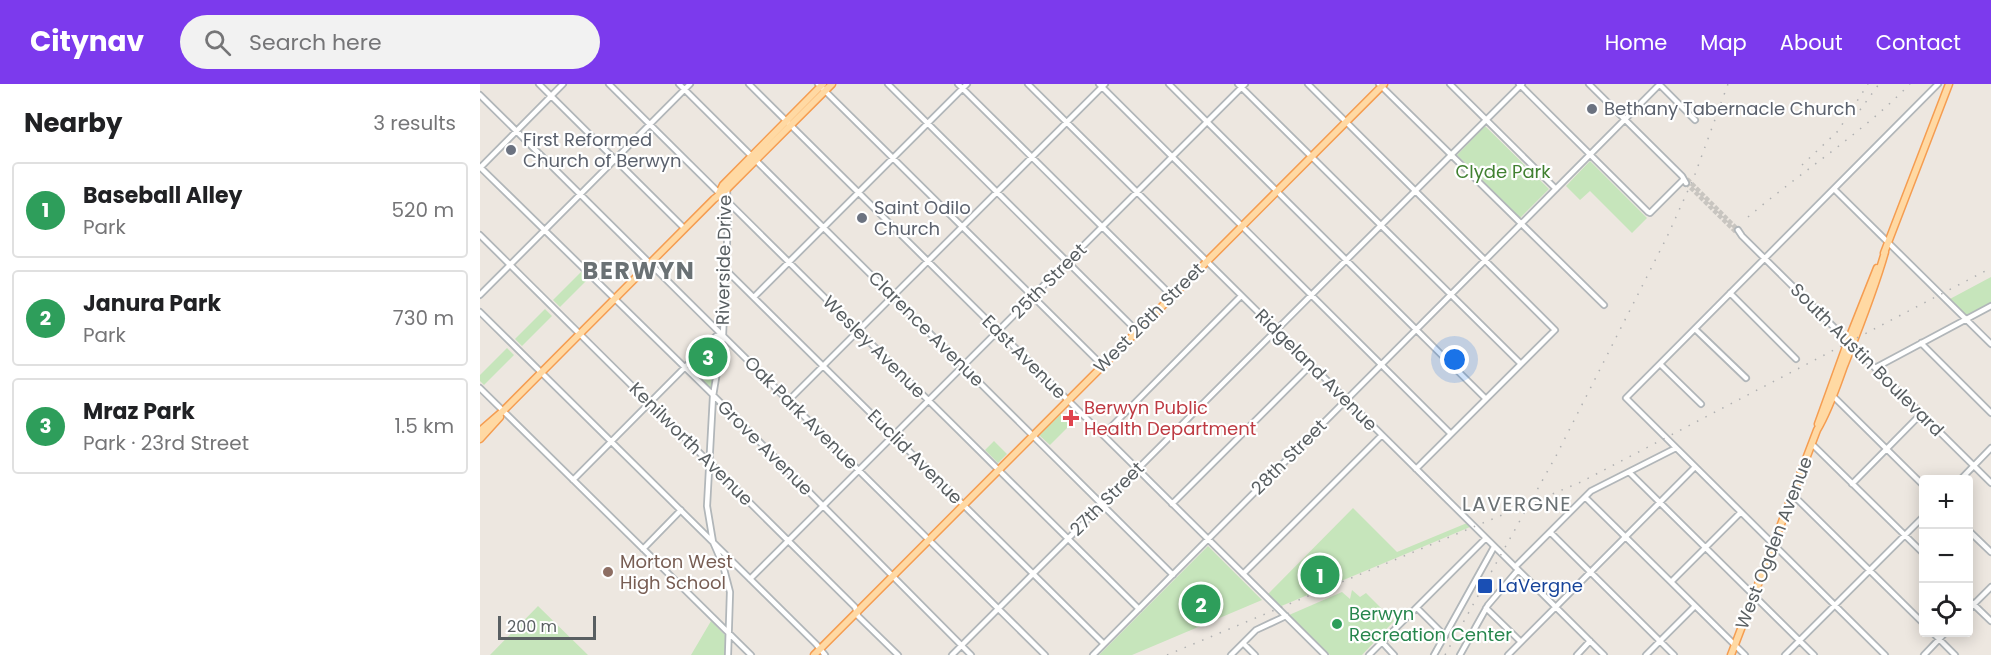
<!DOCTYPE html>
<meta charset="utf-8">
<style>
:root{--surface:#fff;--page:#f2f2f2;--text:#202124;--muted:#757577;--line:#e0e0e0;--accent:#7c3aed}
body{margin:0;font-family:Poppins,sans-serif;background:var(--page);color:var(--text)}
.controls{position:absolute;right:18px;bottom:18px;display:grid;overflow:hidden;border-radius:6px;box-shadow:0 3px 15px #0003}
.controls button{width:54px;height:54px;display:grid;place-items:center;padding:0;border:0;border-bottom:2px solid var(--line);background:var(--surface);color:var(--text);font:30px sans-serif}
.scale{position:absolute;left:18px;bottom:15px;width:98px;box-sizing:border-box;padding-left:6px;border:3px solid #595f62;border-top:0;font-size:16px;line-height:21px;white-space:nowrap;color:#595f62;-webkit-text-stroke:4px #fff;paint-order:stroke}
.you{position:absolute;left:975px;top:276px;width:21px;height:21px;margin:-15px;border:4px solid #fff;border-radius:50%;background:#1a73e8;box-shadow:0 0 0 9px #1a73e833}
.badge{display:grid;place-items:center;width:39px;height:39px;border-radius:50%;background:var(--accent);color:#fff;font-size:20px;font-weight:700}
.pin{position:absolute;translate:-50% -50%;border:3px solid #fff;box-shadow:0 2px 6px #0006}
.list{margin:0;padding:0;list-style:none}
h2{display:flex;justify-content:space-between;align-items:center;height:78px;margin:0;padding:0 24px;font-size:26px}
h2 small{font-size:20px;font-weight:400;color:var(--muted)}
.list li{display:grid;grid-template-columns:39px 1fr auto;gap:18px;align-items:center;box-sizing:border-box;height:96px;margin:0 12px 12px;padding:0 12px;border:2px solid var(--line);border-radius:6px}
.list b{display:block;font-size:22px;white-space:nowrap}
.list p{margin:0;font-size:20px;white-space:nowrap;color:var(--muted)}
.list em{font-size:20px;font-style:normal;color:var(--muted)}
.icon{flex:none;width:33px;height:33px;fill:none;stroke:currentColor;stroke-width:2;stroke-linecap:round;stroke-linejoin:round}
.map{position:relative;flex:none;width:1511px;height:571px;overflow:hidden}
header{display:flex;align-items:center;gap:36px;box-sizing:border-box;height:84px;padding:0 30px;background:var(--accent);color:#fff}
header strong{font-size:28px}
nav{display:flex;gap:33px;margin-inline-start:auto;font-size:21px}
.search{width:420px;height:54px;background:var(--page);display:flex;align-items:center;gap:15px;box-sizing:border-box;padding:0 21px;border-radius:33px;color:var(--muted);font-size:22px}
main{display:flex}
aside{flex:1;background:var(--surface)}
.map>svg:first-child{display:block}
.green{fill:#c6e5bb}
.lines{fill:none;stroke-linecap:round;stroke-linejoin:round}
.minor-tunnel{stroke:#c8c5c0;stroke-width:4.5;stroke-dasharray:4.5 2;stroke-linecap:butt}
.minor-casing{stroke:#b1b6b9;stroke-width:8}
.major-casing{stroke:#f59d51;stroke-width:9}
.minor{stroke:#fff;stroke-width:4.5}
.major{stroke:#ffd9a3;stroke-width:6}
.rail{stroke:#b0b1b2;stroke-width:1.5;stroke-dasharray:1.5 8;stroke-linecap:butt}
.worship-dot{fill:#6b7280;stroke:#fff;stroke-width:2}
.health-dot{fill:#e0444e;stroke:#fff;stroke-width:2}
.education-dot{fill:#8d6e63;stroke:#fff;stroke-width:2}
.transit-dot{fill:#1a4fb4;stroke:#fff;stroke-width:2}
.leisure-dot{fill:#2e9e5b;stroke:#fff;stroke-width:2}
.labels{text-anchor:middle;stroke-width:4.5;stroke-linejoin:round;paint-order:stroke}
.worship-label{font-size:18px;fill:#5b616d;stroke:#fff;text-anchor:start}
.park-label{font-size:18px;fill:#418131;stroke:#fff}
.street-label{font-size:18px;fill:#595f62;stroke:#fff}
.health-label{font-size:18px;fill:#be3a42;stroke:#fff;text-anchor:start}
.education-label{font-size:18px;fill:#785e54;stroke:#fff;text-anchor:start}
.transit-label{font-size:18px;fill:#164399;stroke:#fff;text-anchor:start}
.leisure-label{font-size:18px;fill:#27864d;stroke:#fff;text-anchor:start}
.neighbourhood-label{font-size:20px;letter-spacing:1.5px;fill:#6a7174;stroke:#fff}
.district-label{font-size:24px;font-weight:bold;letter-spacing:1.5px;fill:#6a7174;stroke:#fff}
</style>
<header>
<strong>Citynav</strong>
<div class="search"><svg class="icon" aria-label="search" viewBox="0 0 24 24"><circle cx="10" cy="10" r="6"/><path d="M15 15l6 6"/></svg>Search here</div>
<nav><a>Home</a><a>Map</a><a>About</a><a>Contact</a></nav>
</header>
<main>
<aside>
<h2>Nearby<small>3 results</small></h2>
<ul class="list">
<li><span class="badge" style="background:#2e9e5b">1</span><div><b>Baseball Alley</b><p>Park</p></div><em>520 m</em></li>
<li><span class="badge" style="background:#2e9e5b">2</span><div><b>Janura Park</b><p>Park</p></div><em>730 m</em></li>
<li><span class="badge" style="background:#2e9e5b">3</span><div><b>Mraz Park</b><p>Park · 23rd Street</p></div><em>1.5 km</em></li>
</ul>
</aside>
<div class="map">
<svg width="1511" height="571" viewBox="0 0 1511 571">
<rect width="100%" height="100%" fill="#ede7e0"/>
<path class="green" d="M1005,42L1069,105L1040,134L977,71Z
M1110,77L1167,134L1152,149L1110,107L1100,116L1086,102Z
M103,186L110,193L80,223L73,216Z
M1511,193V221L1486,234L1468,216Z
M65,225L72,232L42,262L35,255Z
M238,254L240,255L232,302L229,304L208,283Z
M27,264L34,271L4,301L0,297V291Z
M581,330L591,340L570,361L559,351Z
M514,357L527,370L518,379L505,366Z
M873,424L917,468L987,439L990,443L799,523L787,511Z
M728,462L782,516L652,571H619Z
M872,506L880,513L886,509L914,537L882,571H850L809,531L862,508L870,515Z
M58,522L108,571H10Z
M231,537L246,552L245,571H211Z"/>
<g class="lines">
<path class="minor-tunnel" d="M1207,95L1258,146
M1206,99L1256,148"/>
<g class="minor-casing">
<path id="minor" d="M59,0L204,144
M129,0L659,525
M199,0L693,491
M269,0L845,571
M338,0L622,281
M408,0L657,247
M478,0L692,212
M548,0L1124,571
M619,0L971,350
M689,0L1006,315
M758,0L1041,280
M828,0L1075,246L936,385
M899,0L1124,221
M970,0L1076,105
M1039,0L1168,128L1170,129L1203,96
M1109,0L1202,92L1206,99
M1179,0L1215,36
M0,11L565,571
M0,83L229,307L491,571
M0,84L83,0
M247,105L248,135L243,252L233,312L227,422L233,458L243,481L250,508L248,571
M1354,105L1511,260
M1258,146L1262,152L1511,399
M0,151L375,523L378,532L418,571
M246,186L624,560
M1250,209L1316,275
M0,211L210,0
M274,213L487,0
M0,228L336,560L345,571
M1215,245L1266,294
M1441,259L1511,329
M1180,280L1221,320
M1395,284L1511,222
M0,304L271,571
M1353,312L1444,402
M308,317L625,0
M623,351L761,212
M1332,360L1444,470
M1149,388L1334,571
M93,396L236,252H243
M1480,396L1511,364
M1372,400L1441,330
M1312,410L1444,540
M1105,413L1265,571
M692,420L831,281
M1488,446L1511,468
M1070,448L1194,571
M163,465L201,426
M1035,483L1111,407L1196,364
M763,490L902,351
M270,495L765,0
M1191,498L1261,428
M1488,515L1511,537
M937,524L965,552
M1006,524L1041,558
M1488,526L1511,503
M1452,548L1475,571
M902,558L914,571
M763,559L775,571
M472,571L1042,0
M613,571L1180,0
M751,571L776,546L806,532
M889,571L1006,454
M954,571L1014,463
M980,571L1008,521L1038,486
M1028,571L1215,383
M1097,571L1110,557
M1166,571L1215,522
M1305,571L1444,432
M1405,571L1146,314L1458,0
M1444,571L1466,548"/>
</g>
<g class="major-casing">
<path id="major" d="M239,109L243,101L343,0
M1404,169L1469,0
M1338,340L1368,257L1397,184
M0,347L23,327L234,115L247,105L352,0
M0,355L20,333
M334,571L904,0
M1251,571L1337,346C1349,326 1356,304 1364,282C1379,244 1394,207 1405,168"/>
</g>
<use href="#minor" class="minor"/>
<use href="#major" class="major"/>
<path class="rail" d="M1380,26L1399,0
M1322,81L1358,47L1388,0
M1268,133C1321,88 1381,50 1430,0
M687,571L1101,398L1511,184
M965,571L1076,372L1187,153L1214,93L1248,0"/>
</g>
<g class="worship-dot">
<circle cx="1112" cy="25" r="6"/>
<circle cx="31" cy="66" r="6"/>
<circle cx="382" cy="134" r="6"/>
</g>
<path class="health-dot" d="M588 325h6v6h6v6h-6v6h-6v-6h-6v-6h6z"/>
<circle class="education-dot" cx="128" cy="488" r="6"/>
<rect class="transit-dot" x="997" y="494" width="16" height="16" rx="3"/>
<circle class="leisure-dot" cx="857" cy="540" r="6"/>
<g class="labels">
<g class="worship-label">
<text x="1124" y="31">Bethany Tabernacle Church</text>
<text x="43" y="62">First Reformed<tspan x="43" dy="21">Church of Berwyn</tspan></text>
<text x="394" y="130">Saint Odilo<tspan x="394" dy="21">Church</tspan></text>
</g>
<g class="park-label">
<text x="1023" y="94">Clyde Park</text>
</g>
<g class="street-label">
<text transform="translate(244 176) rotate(-89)" y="6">Riverside Drive</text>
<text transform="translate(569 197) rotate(-45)" y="6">25th Street</text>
<text transform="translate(669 234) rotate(-45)" y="6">West 26th Street</text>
<text transform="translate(446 245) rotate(45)" y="6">Clarence Avenue</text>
<text transform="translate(394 263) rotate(45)" y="6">Wesley Avenue</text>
<text transform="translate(544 273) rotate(45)" y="6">East Avenue</text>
<text transform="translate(1387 276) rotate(45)" y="6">South Austin Boulevard</text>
<text transform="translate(836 286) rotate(45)" y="6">Ridgeland Avenue</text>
<text transform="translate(321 329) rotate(45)" y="6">Oak Park Avenue</text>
<text transform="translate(211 360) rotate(45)" y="6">Kenilworth Avenue</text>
<text transform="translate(285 364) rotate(45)" y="6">Grove Avenue</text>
<text transform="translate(435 373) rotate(45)" y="6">Euclid Avenue</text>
<text transform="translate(809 373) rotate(-45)" y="6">28th Street</text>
<text transform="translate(627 415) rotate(-45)" y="6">27th Street</text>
<text transform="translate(1294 459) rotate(-69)" y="6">West Ogden Avenue</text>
</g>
<g class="health-label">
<text x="604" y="330">Berwyn Public<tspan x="604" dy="21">Health Department</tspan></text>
</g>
<g class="education-label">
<text x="140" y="484">Morton West<tspan x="140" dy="21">High School</tspan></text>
</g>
<g class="transit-label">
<text x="1018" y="508">LaVergne</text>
</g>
<g class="leisure-label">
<text x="869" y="536">Berwyn<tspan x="869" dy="21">Recreation Center</tspan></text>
</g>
<g class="neighbourhood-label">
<text x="1037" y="427">LAVERGNE</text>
</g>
<g class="district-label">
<text x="159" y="195">BERWYN</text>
</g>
</g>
</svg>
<div class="controls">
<button>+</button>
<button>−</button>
<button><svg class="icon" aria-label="locate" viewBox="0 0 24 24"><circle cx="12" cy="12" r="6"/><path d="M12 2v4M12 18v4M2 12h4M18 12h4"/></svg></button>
</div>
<div class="scale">200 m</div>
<div class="you"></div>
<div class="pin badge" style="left:840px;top:491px;background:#2e9e5b">1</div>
<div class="pin badge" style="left:721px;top:520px;background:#2e9e5b">2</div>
<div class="pin badge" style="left:228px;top:273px;background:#2e9e5b">3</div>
</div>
</main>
